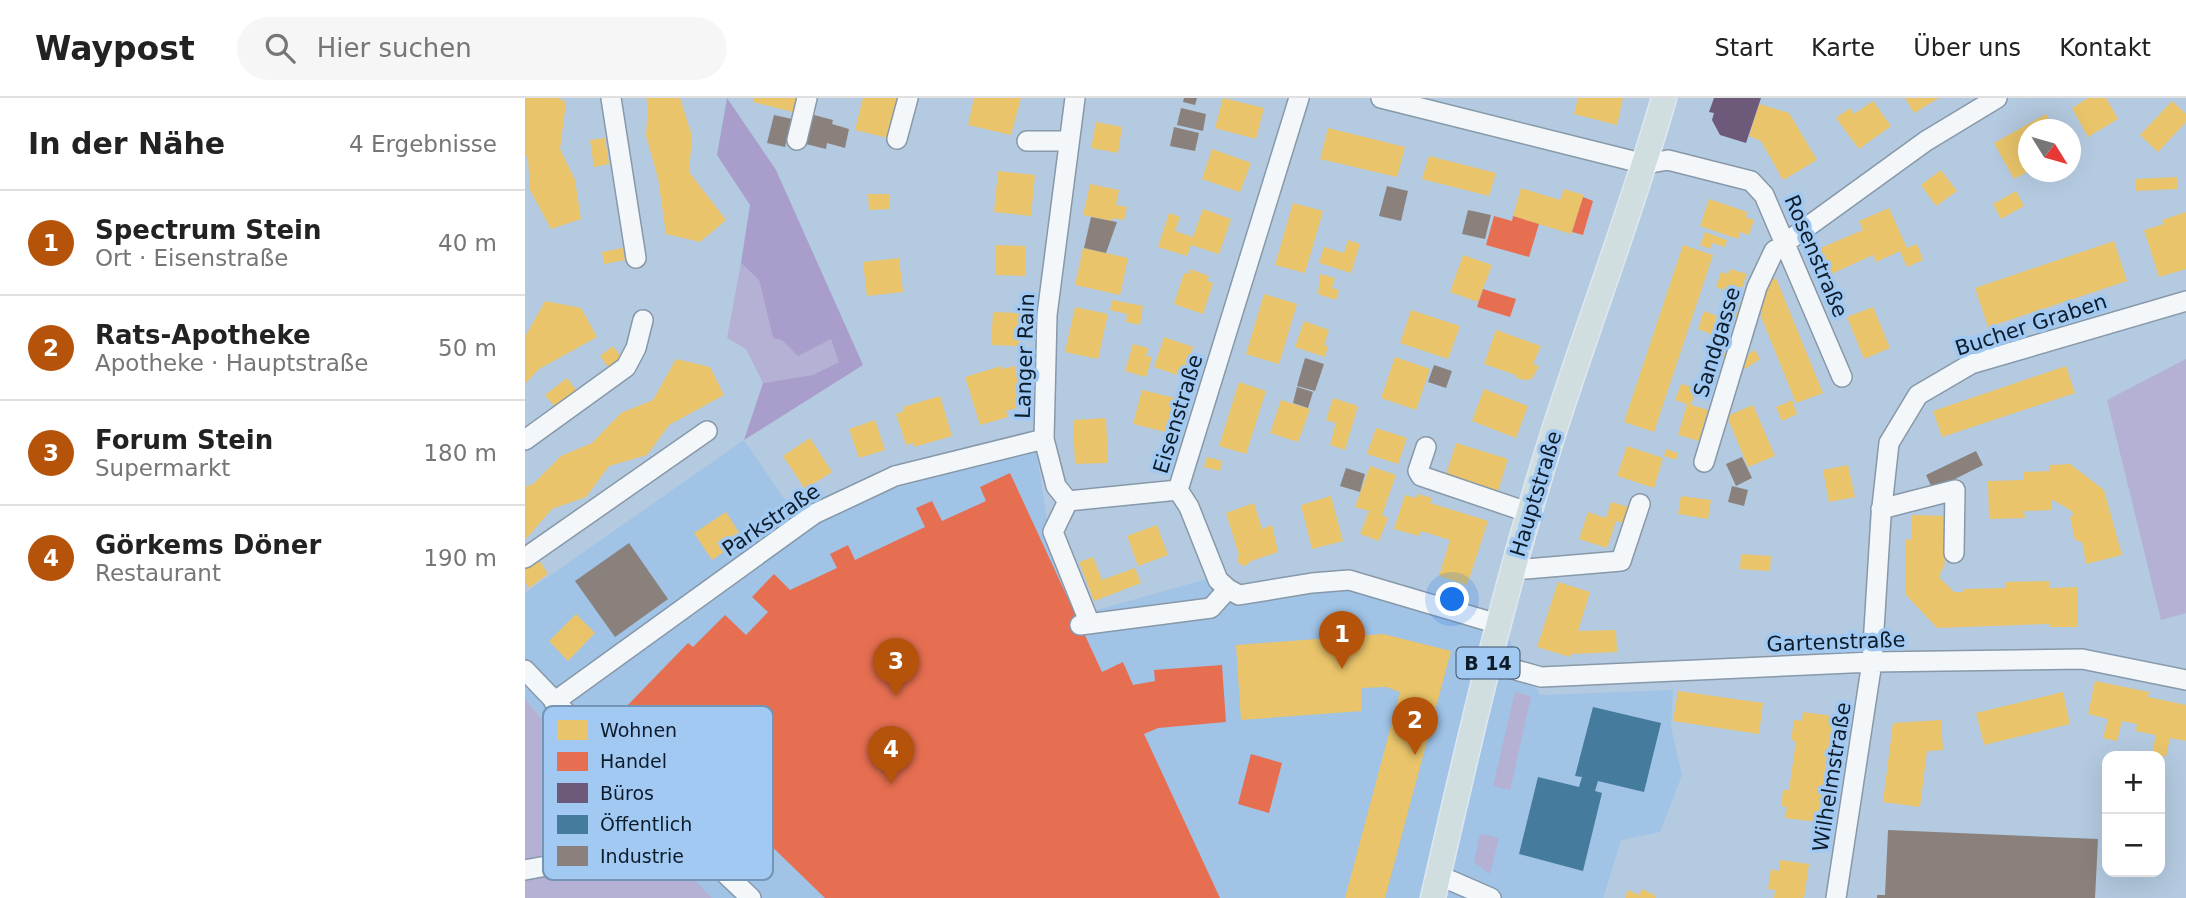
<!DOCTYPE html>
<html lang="de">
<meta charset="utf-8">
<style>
:root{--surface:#fff;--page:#f6f6f6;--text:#222;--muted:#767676;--line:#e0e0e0;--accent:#b45309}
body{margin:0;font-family:"DejaVu Sans",sans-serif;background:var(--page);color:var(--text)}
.controls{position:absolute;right:21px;bottom:21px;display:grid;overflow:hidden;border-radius:14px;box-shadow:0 7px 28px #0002}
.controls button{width:63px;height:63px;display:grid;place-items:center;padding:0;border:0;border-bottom:2px solid var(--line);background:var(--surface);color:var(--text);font:35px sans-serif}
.compass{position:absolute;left:1493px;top:21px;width:63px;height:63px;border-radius:50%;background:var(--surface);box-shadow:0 7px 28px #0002;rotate:127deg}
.you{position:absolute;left:928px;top:502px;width:24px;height:24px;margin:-18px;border:5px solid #fff;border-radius:50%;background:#1a73e8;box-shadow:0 0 0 10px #1a73e833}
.badge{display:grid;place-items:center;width:46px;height:46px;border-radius:50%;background:var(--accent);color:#fff;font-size:23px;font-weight:700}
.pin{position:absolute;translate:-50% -58px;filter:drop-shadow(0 2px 4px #0008)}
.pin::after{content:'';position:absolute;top:37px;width:24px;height:21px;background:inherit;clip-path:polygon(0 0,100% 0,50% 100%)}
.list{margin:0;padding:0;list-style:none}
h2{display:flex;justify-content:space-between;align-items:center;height:91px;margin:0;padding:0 28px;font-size:30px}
h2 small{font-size:23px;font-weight:400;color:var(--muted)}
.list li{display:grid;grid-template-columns:46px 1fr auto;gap:21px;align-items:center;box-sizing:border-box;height:105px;padding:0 28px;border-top:2px solid var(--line)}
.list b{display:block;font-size:26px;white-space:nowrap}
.list p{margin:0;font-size:23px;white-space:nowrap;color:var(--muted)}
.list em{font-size:23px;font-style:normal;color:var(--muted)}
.icon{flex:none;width:38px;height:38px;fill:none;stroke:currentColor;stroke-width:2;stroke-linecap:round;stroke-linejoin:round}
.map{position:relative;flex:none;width:1661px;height:800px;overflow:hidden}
header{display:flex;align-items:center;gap:42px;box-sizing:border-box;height:98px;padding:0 35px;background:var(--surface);border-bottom:2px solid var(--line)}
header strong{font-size:33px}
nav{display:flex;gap:38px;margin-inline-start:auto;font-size:24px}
.search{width:490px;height:63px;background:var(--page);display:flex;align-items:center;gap:18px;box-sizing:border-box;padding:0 24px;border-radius:38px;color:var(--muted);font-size:26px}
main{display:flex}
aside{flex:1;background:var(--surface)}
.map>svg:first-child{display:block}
.built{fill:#a0c3e6}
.green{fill:#b5b1d4}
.forest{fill:#a89dcb}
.homes{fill:#e9c46a}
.shops{fill:#e76f51}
.offices{fill:#6d597a}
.public{fill:#457b9d}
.industry{fill:#8a817c}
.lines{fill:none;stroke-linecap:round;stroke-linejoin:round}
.minor-casing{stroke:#8798a9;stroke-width:22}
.major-casing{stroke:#dde7f1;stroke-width:27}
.minor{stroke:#f4f7fa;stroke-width:19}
.major{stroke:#d0dee0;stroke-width:24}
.labels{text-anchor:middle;stroke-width:7;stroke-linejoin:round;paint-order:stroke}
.shield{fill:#a2c9f2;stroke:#3a5067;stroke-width:2}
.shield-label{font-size:19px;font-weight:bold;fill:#0d1c2b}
.street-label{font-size:21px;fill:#0d1c2b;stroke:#a2c9f2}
.key{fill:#a2c9f2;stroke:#7595b6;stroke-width:2}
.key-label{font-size:19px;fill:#0d1c2b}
</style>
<header>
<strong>Waypost</strong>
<div class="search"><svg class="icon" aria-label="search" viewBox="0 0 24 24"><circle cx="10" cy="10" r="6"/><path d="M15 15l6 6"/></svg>Hier suchen</div>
<nav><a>Start</a><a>Karte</a><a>Über uns</a><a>Kontakt</a></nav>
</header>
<main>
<aside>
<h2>In der Nähe<small>4 Ergebnisse</small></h2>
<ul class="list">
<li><span class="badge">1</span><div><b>Spectrum Stein</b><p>Ort · Eisenstraße</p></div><em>40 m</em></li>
<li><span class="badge">2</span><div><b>Rats-Apotheke</b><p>Apotheke · Hauptstraße</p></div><em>50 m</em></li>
<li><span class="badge">3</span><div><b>Forum Stein</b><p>Supermarkt</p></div><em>180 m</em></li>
<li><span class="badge">4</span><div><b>Görkems Döner</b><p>Restaurant</p></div><em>190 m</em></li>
</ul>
</aside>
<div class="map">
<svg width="1661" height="800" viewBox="0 0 1661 800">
<rect width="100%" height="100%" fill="#b4cae0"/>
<path class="built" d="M219,342L271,418L511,351L525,442L554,517L689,479L719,496L835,483L977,529L1015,597L1148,592L1146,629L1157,677L1135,734L1096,742L1078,800H187L0,601V495Z"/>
<path class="green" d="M216,165L234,182L248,240L306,241L315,264L288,277L238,285L221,251L202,240Z
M1661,261V515L1636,522L1582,302Z
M990,594L1006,598L985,692L968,688Z
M0,601L13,616L187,800H0Z
M955,736L974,740L965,776L949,764Z"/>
<path class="forest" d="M202,0L251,72L338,267L219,342L238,285L288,277L314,264L306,241L273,258L257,242L248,240L234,182L216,165L225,107L192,57Z"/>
<path class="homes" d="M0,0H33L41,4L35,51L50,82L56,121L26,131L5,92L3,61L0,55Z
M121,0H155L167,38L164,74L201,122L175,144L141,136L133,80L121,38L123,6Z
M229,0H272L268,14L228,4Z
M338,0H377L367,41L330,32Z
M449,0H496L486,37L443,27Z
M698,0L739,10L731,41L690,30Z
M1053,0H1098L1092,27L1049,16Z
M1380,0H1414L1389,15Z
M1563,0H1581L1593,21L1563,39L1547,10Z
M1348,3L1366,28L1334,51L1311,20L1325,10L1329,16Z
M1647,3L1661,16V24L1633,54L1615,37Z
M1234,6L1264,15L1292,62L1258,82L1236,43L1224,38Z
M1521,16L1530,32H1504V73L1489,81L1469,45Z
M571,24L597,29L593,55L566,50Z
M803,30L880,49L872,79L795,61Z
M80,40L84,66L69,69L65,42Z
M687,51L726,65L715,94L677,81Z
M904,58L971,75L964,98L897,81Z
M1416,72L1432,93L1411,108L1396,87Z
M473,73L510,77L506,118L469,114Z
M1652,79L1653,91L1610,93V81Z
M565,86L594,92L591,107L602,109L599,122L588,120L587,123L558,117Z
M996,90L1035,102L1039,91L1059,97L1046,136L988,118Z
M1491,93L1499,108L1476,121L1468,106Z
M343,96H364L365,111L344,112Z
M1184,101L1222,114L1221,119L1229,122L1224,137L1215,134L1213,141L1175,128Z
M768,105L798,113L780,175L750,167Z
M1364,110L1382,150L1392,146L1398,162L1382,169L1375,153L1351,164L1348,157L1304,177L1293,151L1338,132L1334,123Z
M678,111L706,121L694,156L666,147L662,158L633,149L644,115L655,119L650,133L668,139Z
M1661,114V171L1634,179L1619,132L1639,126L1637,122Z
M1180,134L1202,142L1200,149L1187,145L1185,151L1175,147Z
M823,142L835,146L826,175L794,165L799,149L819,155Z
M1589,143L1602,183L1463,229L1450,190Z
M471,147L501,148L500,178L470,177Z
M1158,147L1188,157L1129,334L1099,324Z
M98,150L100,162L79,166L77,154Z
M558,150L603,160L595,197L550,187Z
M938,157L967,167L953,204L925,194Z
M374,160L378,194L342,198L338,164Z
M665,171L684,178L682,183L688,185L678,216L649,206L659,175L664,176Z
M1205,171L1222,176L1214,197L1191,189L1196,174L1203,176Z
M795,176L810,180L807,190L814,192L811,202L793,196Z
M1251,180L1298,295L1271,305L1235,216L1238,215L1232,203L1238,185Z
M739,196L772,206L754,266L721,256Z
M1202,201L1219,207L1213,225L1196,219Z
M587,202L618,208L615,227L601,224L602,216L585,212Z
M20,203L56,210L72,239L14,271L0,286V239Z
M550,209L583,216L573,261L540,254Z
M1348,209L1365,250L1339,261L1322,219Z
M886,212L935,228L923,261L875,245Z
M1179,213L1192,218L1186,236L1173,231Z
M468,214L495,215L494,248L466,247Z
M779,223L804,232L799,247L803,248L800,259L770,249Z
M971,232L1016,248L1008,266L1014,268L1007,281L999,282L990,279L991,277L959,266Z
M639,239L668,249L658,279L629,269Z
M1191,242L1206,248L1201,260L1187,255Z
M608,246L623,250L621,258L627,259L621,279L600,273Z
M88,248L96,259L83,269L75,258Z
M1230,252L1235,261L1220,271L1214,262Z
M870,259L905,271L891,312L856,300Z
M151,261L185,269L199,297L144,327L122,357L84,368L61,399L27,411L0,442V389L8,386L36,358L67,345L96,315L128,302Z
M476,268L477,271L490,268L501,307L481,313L483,319L455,327L440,279Z
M1541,268L1550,295L1417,339L1408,313Z
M42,280L51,292L29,308L20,297Z
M714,284L741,293L721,356L694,348Z
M1156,286L1171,290L1166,307L1183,312L1174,343L1153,337L1162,306L1150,302Z
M959,291L1003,308L991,340L947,323Z
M617,292L650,300L641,334L608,326Z
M415,298L427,338L389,349L388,345L381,347L371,316L379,313L378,309Z
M808,300L833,308L820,352L805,347L811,325L801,322Z
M756,302L785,311L773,344L745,335Z
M1267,302L1272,316L1257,323L1251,309Z
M1228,307L1250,358L1223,369L1202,318Z
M581,320L583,365L550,366L548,322Z
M350,322L360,352L334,360L324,331Z
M851,330L882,340L873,366L842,356Z
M285,340L307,374L280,391L258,358Z
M931,345L983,361L972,396L920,380Z
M1102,348L1138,360L1129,390L1092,378Z
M1141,351L1153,355L1151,362L1139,358Z
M682,359L697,363L695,373L679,369Z
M1545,366L1579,392L1597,457L1561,466L1557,444L1550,442L1545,419L1548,418L1547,413L1526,401L1527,412L1499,413L1500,420L1464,421L1463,383L1498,382V374L1525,373V367Z
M1323,367L1330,399L1304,404L1298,372Z
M845,368L871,377L857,417L863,420L854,443L835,436L844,413L830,409Z
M893,396L907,400L905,405L963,423L942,487L914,478L925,442L896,433L894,438L869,431L880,397L891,400Z
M806,398L818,443L787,451L776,407Z
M1156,398L1186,402L1183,421L1153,416Z
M1086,404L1107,410L1102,426L1091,423L1082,450L1054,441L1063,414L1081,420Z
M729,405L737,431L747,427L753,454L726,463L720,468L714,466L712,460L714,457L701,415Z
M201,414L218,441L187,462L169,435Z
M1387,417L1423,418L1419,471H1416L1415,480L1429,494H1438V491L1480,490V484L1524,483V490L1553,489V529H1525L1524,526L1412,530L1380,496L1381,441L1386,442Z
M632,427L643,457L613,468L602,438Z
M1216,456L1246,458L1245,473L1215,471Z
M568,459L577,482L610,470L616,485L569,503L554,464Z
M14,462L23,476L4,490L0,484V471Z
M1033,484L1065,494L1053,533L1091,532L1092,554L1046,556L1045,559L1012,549Z
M51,516L70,535L43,563L24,543Z
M858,536L926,553L860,800H820L875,594L861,589L836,590L837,613L716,622L711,547Z
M1570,583L1624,594L1623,599L1661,607V643L1645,640L1641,659L1627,656L1631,637L1611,633L1612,626L1597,623L1592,643L1578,640L1583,621L1563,616Z
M1153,593L1238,605L1234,636L1148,623Z
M1538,594L1545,626L1459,647L1451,615Z
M1278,614L1308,618L1293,724L1260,720L1262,709L1256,708L1258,692H1264L1271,643L1266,642L1269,622L1277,623Z
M1416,622L1418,652L1402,653L1395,709L1358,704L1368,625Z
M1255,762L1284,766L1279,800H1249L1250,792L1243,791L1246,771L1254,773Z
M1117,791L1131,798L1130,800H1100L1103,792L1114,797Z"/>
<path class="shops" d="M1058,99L1068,103L1058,137L1047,134Z
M969,118L987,123L988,118L1014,126L1004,159L961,147Z
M958,191L991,201L985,219L952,209Z
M485,375L577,574L598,564L608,587L630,583L629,572L697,567L701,624L633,630L619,636L695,800H300L235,737L245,727L216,699L205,711L100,610L163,545L168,549L200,517L221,537L243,514L227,499L249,476L265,492L312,470L305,456L323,447L330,462L400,429L391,410L407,403L417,423L461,403L455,389Z
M726,656L757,665L744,715L713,706Z"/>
<path class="offices" d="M1189,0H1236L1221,45L1195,37L1187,22L1189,15L1184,14Z"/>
<path class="public" d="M1068,609L1136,625L1119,694L1073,683L1070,693L1077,695L1058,773L994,756L1013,679L1054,689L1057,679L1050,678Z"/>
<path class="industry" d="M659,0H672L670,7L658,4Z
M656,10L681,16L678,33L652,27Z
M249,17L267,21L260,49L242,45Z
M289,17L308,22L307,26L324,31L320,50L302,45L301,51L281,46Z
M649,29L674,35L670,53L645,48Z
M862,88L883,93L876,123L854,118Z
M943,112L966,117L960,141L937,136Z
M566,119L592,124L581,155L559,150Z
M780,260L799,266L790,293L772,288Z
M909,267L927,273L921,290L903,284Z
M772,289L788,294L783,310L768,305Z
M1451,353L1458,367L1408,392L1401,377Z
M1217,359L1227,380L1211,388L1201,366Z
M821,370L840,376L835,394L815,388Z
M1207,388L1223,392L1219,408L1203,404Z
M104,445L143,501L90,539L50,483Z
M1363,732L1573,741L1570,800H1352V797H1360Z"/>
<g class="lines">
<g class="minor-casing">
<path id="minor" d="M86,0L111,160
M550,0L522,217L519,341L531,388L543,403L653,392
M774,0L653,392L664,409L693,482L703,491L714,497L787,485L824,482L973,526
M856,0L1120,66L1143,62L1226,83L1239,97L1317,279
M372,41L383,0
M272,42L282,0
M502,43H544
M0,342L101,269L111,250L118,222
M901,349L893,373L896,378L1005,415
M1179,364L1232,189L1249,153L1401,43L1472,0
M543,403L528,434L565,526
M1356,411L1430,392L1429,455
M0,460L182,333
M989,468L1001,471L1096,463L1115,406
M555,527L686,510L703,491
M963,564L1016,579L1347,564L1557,561L1661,582
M0,572L148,726L226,800
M29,604L289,416L370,378L519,341
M0,772L49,763L158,766L182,758
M913,777L966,800
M1311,800L1347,564L1356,418L1364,345L1393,297L1446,266L1661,203"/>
</g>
<g class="major-casing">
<path id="major" d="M908,800C944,643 980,486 1029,333C1065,221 1107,112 1139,0"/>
</g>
<use href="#minor" class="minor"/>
<use href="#major" class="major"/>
</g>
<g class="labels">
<rect class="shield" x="931.5" y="549.5" width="63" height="31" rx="5"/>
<g class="shield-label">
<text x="963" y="572">B 14</text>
</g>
<g class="street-label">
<text transform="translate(1291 158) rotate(67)" y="7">Rosenstraße</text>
<text transform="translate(1506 227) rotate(-18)" y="7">Bucher Graben</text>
<text transform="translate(1192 244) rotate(-73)" y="7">Sandgasse</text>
<text transform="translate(500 258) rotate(-88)" y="7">Langer Rain</text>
<text transform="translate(653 316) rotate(-73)" y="7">Eisenstraße</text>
<text transform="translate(1011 396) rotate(-73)" y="7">Hauptstraße</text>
<text transform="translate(246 422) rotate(-34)" y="7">Parkstraße</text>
<text transform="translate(1311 544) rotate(-2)" y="7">Gartenstraße</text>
<text transform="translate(1307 679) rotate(-81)" y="7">Wilhelmstraße</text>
</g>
</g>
<rect x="18" y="608" width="230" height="174" rx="10" class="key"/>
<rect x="32" y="622" width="31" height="20" fill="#e9c46a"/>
<rect x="32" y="654" width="31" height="19" fill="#e76f51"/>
<rect x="32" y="685" width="31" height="20" fill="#6d597a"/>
<rect x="32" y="717" width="31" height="19" fill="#457b9d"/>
<rect x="32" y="748" width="31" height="20" fill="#8a817c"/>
<g class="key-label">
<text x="75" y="639">Wohnen</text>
<text x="75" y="670">Handel</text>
<text x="75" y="702">Büros</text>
<text x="75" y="733">Öffentlich</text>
<text x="75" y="765">Industrie</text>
</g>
</svg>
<div class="controls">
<button>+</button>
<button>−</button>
</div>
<svg class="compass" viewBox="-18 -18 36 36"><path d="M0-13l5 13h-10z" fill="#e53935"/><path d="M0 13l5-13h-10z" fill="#767676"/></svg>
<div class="you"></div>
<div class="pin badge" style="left:817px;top:571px">1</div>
<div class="pin badge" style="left:890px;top:657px">2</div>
<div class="pin badge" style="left:371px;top:598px">3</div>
<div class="pin badge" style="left:366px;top:686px">4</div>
</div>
</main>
